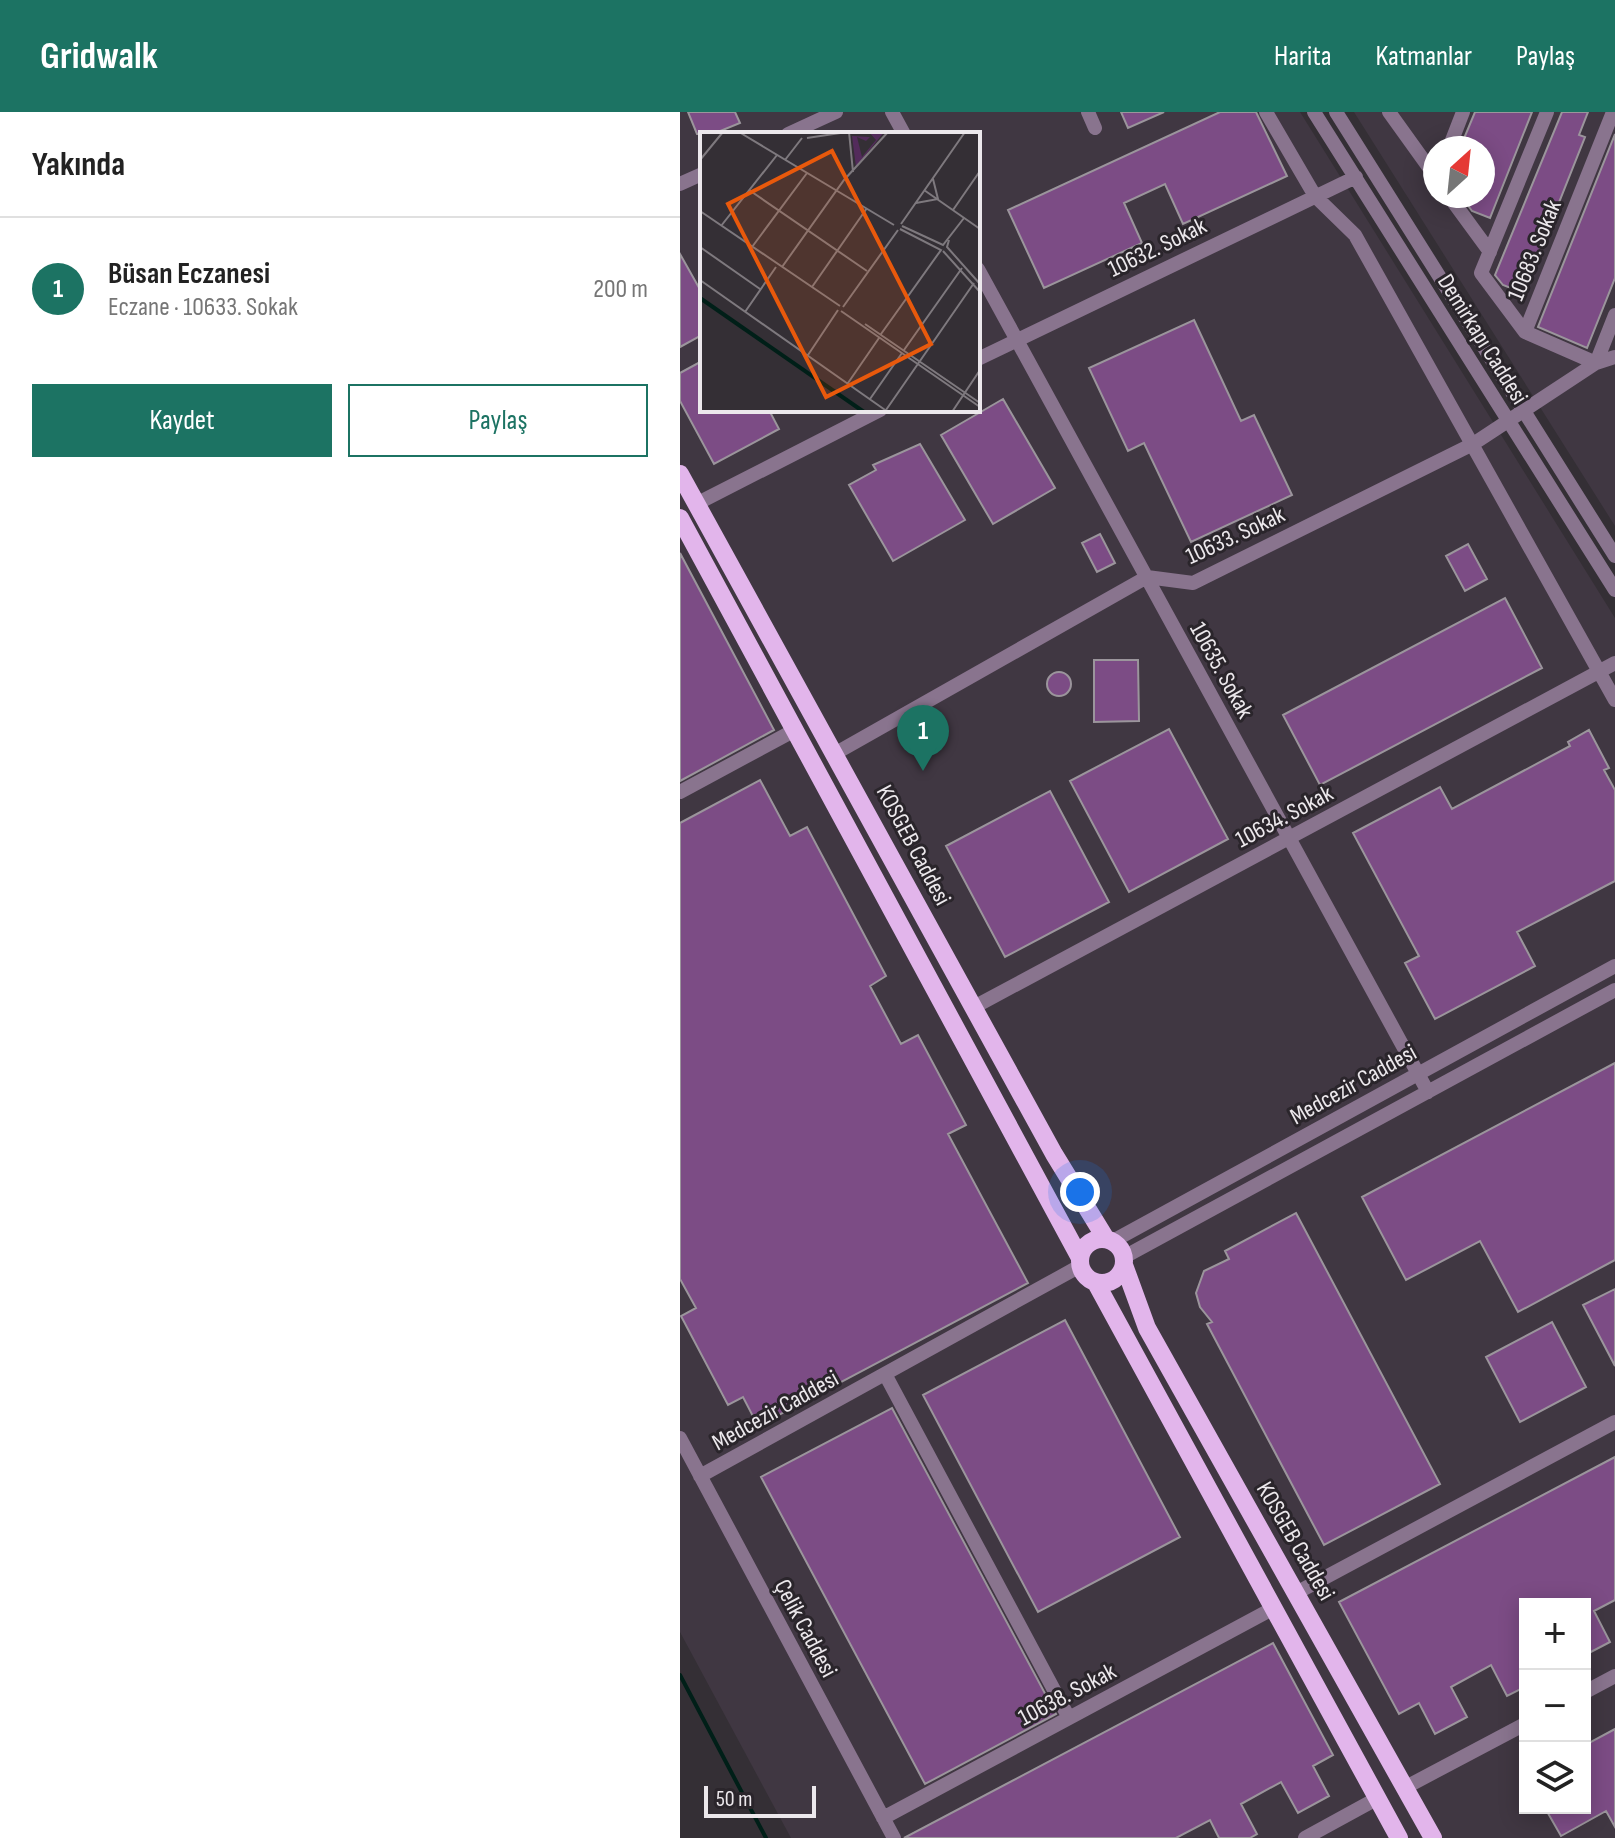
<!DOCTYPE html>
<html lang="tr">
<meta charset="utf-8">
<style>
:root{--surface:#fff;--page:#f6f6f6;--text:#222;--muted:#767676;--line:#e0e0e0;--accent:#1c7363}
body{margin:0;font-family:"Sofia Sans Condensed",sans-serif;background:var(--page);color:var(--text)}
.controls{position:absolute;right:24px;bottom:24px;display:grid;overflow:hidden;border-radius:0px;box-shadow:0 4px 20px #0003}
.controls button{width:72px;height:72px;display:grid;place-items:center;padding:0;border:0;border-bottom:2px solid var(--line);background:var(--surface);color:var(--text);font:40px sans-serif}
.compass{position:absolute;left:743px;top:24px;width:72px;height:72px;border-radius:50%;background:var(--surface);box-shadow:0 4px 20px #0003;rotate:27deg}
.scale{position:absolute;left:24px;bottom:20px;width:112px;box-sizing:border-box;padding-left:8px;border:4px solid #ece8ec;border-top:0;font-size:22px;line-height:28px;white-space:nowrap;color:#ece8ec;-webkit-text-stroke:6px #2a252b;paint-order:stroke}
.you{position:absolute;left:400px;top:1080px;width:28px;height:28px;margin:-20px;border:6px solid #fff;border-radius:50%;background:#1a73e8;box-shadow:0 0 0 12px #1a73e833}
.badge{display:grid;place-items:center;width:52px;height:52px;border-radius:50%;background:var(--accent);color:#fff;font-size:26px;font-weight:700}
.pin{position:absolute;translate:-50% -66px;filter:drop-shadow(0 2px 4px #0008)}
.pin::after{content:'';position:absolute;top:42px;width:28px;height:24px;background:inherit;clip-path:polygon(0 0,100% 0,50% 100%)}
.list{margin:0;padding:0;list-style:none}
h2{display:flex;justify-content:space-between;align-items:center;height:104px;margin:0;padding:0 32px;font-size:34px}
h2 small{font-size:26px;font-weight:400;color:var(--muted)}
.list li{display:grid;grid-template-columns:52px 1fr auto;gap:24px;align-items:center;box-sizing:border-box;height:144px;padding:0 32px;border-top:2px solid var(--line)}
.list b{display:block;font-size:30px;white-space:nowrap}
.list p{margin:0;font-size:26px;white-space:nowrap;color:var(--muted)}
.list em{font-size:26px;font-style:normal;color:var(--muted)}
.actions{display:flex;gap:16px;padding:24px 32px}
.actions a{flex:1;padding:18px 0;border:2px solid var(--accent);border-radius:0px;text-align:center;font-size:28px;color:var(--accent)}
.actions .main{background:var(--accent);color:#fff}
.icon{flex:none;width:44px;height:44px;fill:none;stroke:currentColor;stroke-width:2;stroke-linecap:round;stroke-linejoin:round}
.map{position:relative;flex:none;width:935px;height:1726px;overflow:hidden}
header{display:flex;align-items:center;gap:48px;box-sizing:border-box;height:112px;padding:0 40px;background:var(--accent);color:#fff}
header strong{font-size:38px}
nav{display:flex;gap:44px;margin-inline-start:auto;font-size:28px}
main{display:flex}
aside{flex:1;background:var(--surface)}
.map>svg:first-child{display:block}
.built{fill:#403742;fill-rule:evenodd}
.lines{fill:none;stroke-linecap:round;stroke-linejoin:round}
.stream{stroke:#001f18;stroke-width:4}
.building{fill:#7c4c85;stroke:#9b959c;stroke-width:2}
.minor{stroke:#89748e;stroke-width:14}
.major{stroke:#e2b5eb;stroke-width:18}
.labels{text-anchor:middle;stroke-width:6;stroke-linejoin:round;paint-order:stroke}
.street-label{font-size:24px;fill:#ece8ec;stroke:#2a252b}
.inset-river{fill:none;stroke:#001f18;stroke-width:4}
.inset-road{fill:none;stroke:#7e797e;stroke-width:2}
.view{fill:#e8590c;fill-opacity:0.15;stroke:#e8590c;stroke-width:4}
.inset-edge{fill:none;stroke:#ece8ec;stroke-width:4}
</style>
<header>
<strong>Gridwalk</strong>
<nav><a>Harita</a><a>Katmanlar</a><a>Paylaş</a></nav>
</header>
<main>
<aside>
<h2>Yakında<small></small></h2>
<ul class="list">
<li><span class="badge">1</span><div><b>Büsan Eczanesi</b><p>Eczane · 10633. Sokak</p></div><em>200 m</em></li>
</ul>
<div class="actions"><a class="main">Kaydet</a><a>Paylaş</a></div>
</aside>
<div class="map">
<svg width="935" height="1726" viewBox="0 0 935 1726">
<rect width="100%" height="100%" fill="#342f35"/>
<path class="built" d="M0,0H620L935,506V1726H111L0,1520ZM22,22H298V298H22ZM845,1492H905V1696H845Z
M674,0H935V414ZM755,36H803V84H755Z"/>
<g class="lines">
<path class="stream" d="M0,1563L86,1726"/>
</g>
<path class="building" d="M8,0H55L60,11L33,22H17Z
M441,0H484L448,16Z
M540,0H576L607,64L503,112L485,72L444,91L462,131L364,176L328,98Z
M795,0H852L810,106L792,99L784,88L786,84H803V36H780Z
M882,0H908L899,23L905,25L843,181L823,173L815,163Z
M935,22V166L907,236L858,215Z
M0,142L22,181V223L0,235Z
M514,208L561,309L574,303L612,383L511,430L464,331L448,339L409,256Z
M22,249V298H89L99,317L34,352L0,289V261Z
M323,287L375,376L313,412L261,323Z
M240,332L285,408L213,449L169,373L196,358L193,353Z
M420,422L435,451L417,460L402,431Z
M788,432L807,467L785,479L766,444Z
M0,441L94,618L0,669Z
M825,486L862,556L640,673L603,603Z
M414,548H458L459,609L414,610Z
M367 572a12 12 0 1 1 24 0a12 12 0 1 1-24 0Z
M489,617L548,727L449,780L390,669Z
M909,618L929,656L924,658L935,678V769L837,820L855,854L755,907L725,851L739,844L673,721L760,675L772,697L890,634L888,630Z
M80,668L110,724L127,715L206,864L190,874L221,932L238,923L286,1013L268,1022L348,1171L78,1314L63,1285L48,1293L1,1204L16,1196L0,1167V711Z
M370,679L429,790L325,845L266,734Z
M935,951V1148L838,1200L800,1129L726,1168L682,1085Z
M616,1101L760,1372L644,1433L527,1212L532,1210L520,1195L516,1181L524,1159L549,1147L545,1139Z
M935,1177V1254L903,1193Z
M385,1208L500,1425L358,1500L243,1283Z
M872,1210L906,1275L840,1310L806,1245Z
M212,1296L376,1602L245,1672L81,1365Z
M935,1345V1488L914,1499L930,1530L905,1543V1492H845V1575L827,1584L811,1553L771,1575L787,1605L755,1622L739,1591L719,1602L659,1490Z
M593,1531L653,1643L633,1654L649,1684L618,1701L601,1670L561,1692L577,1722L570,1726H539L530,1708L496,1726H224Z
M935,1617V1715L926,1699L881,1724L865,1696H905V1633Z"/>
<g class="lines">
<path class="minor" d="M212,0L224,22
M408,0L415,16
M586,0L635,84L675,123L935,588
M634,0L935,478
M656,0L935,444
M709,0L755,64
M933,0L845,220L916,251L935,203
M108,22L156,0
M769,36L783,0
M0,72L22,62
M769,84L810,140
M298,157L748,980
M845,220L801,161L867,0
M298,247L676,65
M16,392L200,298
M156,641L467,465L513,471L793,332L916,251L935,245
M0,680L115,618
M294,895L935,551
M433,1129L935,854
M444,1145L935,878
M205,1262L389,1606
M0,1326L214,1726
M20,1364L400,1154
M618,1480L935,1310
M905,1580L935,1564
M726,1675L845,1612
M203,1706L592,1497
M625,1726L698,1686"/>
<path class="major" d="M0,362L374,1042L426,1127
M0,406L400,1146
M400 1149a22 22 0 1 1 44 0a22 22 0 1 1-44 0Z
M444,1153L467,1216L753,1726
M416,1171L719,1726"/>
</g>
<g class="labels">
<g class="street-label">
<text transform="translate(477 135) rotate(-26)" y="8">10632. Sokak</text>
<text transform="translate(854 138) rotate(-68)" y="8">10683. Sokak</text>
<text transform="translate(803 227) rotate(58)" y="8">Demirkapı Caddesi</text>
<text transform="translate(555 423) rotate(-25)" y="8">10633. Sokak</text>
<text transform="translate(542 558) rotate(61)" y="8">10635. Sokak</text>
<text transform="translate(604 704) rotate(-28)" y="8">10634. Sokak</text>
<text transform="translate(234 733) rotate(62)" y="8">KOSGEB Caddesi</text>
<text transform="translate(673 972) rotate(-29)" y="8">Medcezir Caddesi</text>
<text transform="translate(95 1298) rotate(-29)" y="8">Medcezir Caddesi</text>
<text transform="translate(616 1429) rotate(60)" y="8">KOSGEB Caddesi</text>
<text transform="translate(126 1516) rotate(62)" y="8">Çelik Caddesi</text>
<text transform="translate(387 1582) rotate(-28)" y="8">10638. Sokak</text>
</g>
</g>
<g transform="translate(20 20)">
<rect width="280" height="280" fill="#342f35"/>
<path d="M169,0H184L156,35L152,4L170,5L166,9L157,5L162,25L176,8Z" fill="#532b5b"/>
<path class="inset-river" d="M0,166L164,280"/>
<path class="inset-road" d="M39,0L194,93M149,0L153,40M107,6L147,0M0,28L23,0M85,28L102,6M49,58L167,139M224,58L280,97M216,71L238,67L233,47M253,78L280,39M0,79L140,174M201,92L265,0M21,94L77,23M202,94L243,113L264,86M249,108L247,115L280,152M0,115L60,157M52,115L107,41M243,119L280,160M82,135L144,48L188,0M0,148L188,280M112,155L167,76M143,175L198,98M141,179L280,275M45,180L76,135M165,192L280,271M181,202L241,118L200,97M204,218L262,136M108,223L138,178M148,251L179,206M170,267L202,221M186,278L274,151M252,280L280,238"/>
<path class="view" d="M132,19L231,212L126,265L28,72Z"/>
<rect width="280" height="280" class="inset-edge"/>
</g>
</svg>
<div class="controls">
<button>+</button>
<button>−</button>
<button><svg class="icon" aria-label="layers" viewBox="0 0 24 24"><path d="M12 4l9 5-9 5-9-5zM3 14l9 5 9-5"/></svg></button>
</div>
<svg class="compass" viewBox="-18 -18 36 36"><path d="M0-13l5 13h-10z" fill="#e53935"/><path d="M0 13l5-13h-10z" fill="#767676"/></svg>
<div class="scale">50 m</div>
<div class="you"></div>
<div class="pin badge" style="left:243px;top:659px">1</div>
</div>
</main>
